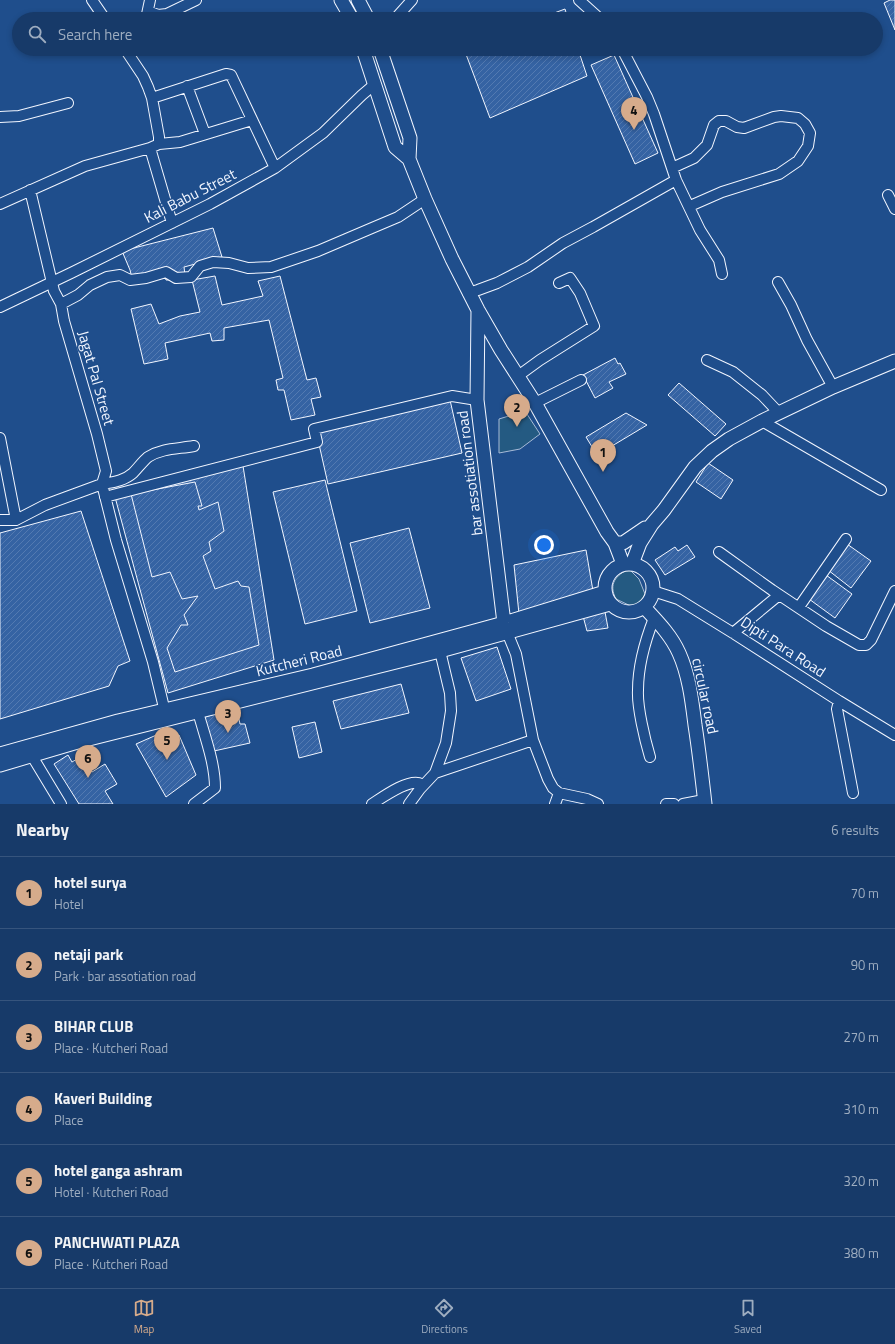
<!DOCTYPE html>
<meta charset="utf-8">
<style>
:root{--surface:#173a69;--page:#244571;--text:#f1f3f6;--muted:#9eadc0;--line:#36547d;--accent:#d6ab8b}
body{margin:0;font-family:"Titillium Web",sans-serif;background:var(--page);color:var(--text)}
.you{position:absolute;left:544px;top:545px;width:14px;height:14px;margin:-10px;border:3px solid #fff;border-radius:50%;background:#1a73e8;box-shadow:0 0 0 6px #1a73e833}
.badge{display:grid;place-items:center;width:26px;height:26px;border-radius:50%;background:var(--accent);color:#111;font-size:13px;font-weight:700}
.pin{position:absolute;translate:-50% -33px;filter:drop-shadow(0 1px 2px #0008)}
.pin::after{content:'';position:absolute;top:21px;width:14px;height:12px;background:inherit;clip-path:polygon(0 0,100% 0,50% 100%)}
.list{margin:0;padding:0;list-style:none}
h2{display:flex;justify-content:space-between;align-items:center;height:52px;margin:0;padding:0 16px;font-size:17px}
h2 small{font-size:13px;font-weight:400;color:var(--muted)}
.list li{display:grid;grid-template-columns:26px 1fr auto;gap:12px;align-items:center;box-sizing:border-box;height:72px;padding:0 16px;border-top:1px solid var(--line)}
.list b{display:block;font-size:15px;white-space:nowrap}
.list p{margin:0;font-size:13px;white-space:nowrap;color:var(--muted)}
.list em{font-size:13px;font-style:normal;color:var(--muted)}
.icon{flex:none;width:22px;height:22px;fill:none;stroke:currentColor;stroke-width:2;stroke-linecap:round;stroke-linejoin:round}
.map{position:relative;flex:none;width:895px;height:804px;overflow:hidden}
.search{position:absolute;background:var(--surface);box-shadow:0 2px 6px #0003;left:12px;right:12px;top:12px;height:44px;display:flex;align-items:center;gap:10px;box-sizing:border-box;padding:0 14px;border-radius:22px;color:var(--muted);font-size:15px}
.sheet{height:484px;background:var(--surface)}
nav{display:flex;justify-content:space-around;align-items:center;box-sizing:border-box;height:56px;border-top:1px solid var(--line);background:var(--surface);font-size:11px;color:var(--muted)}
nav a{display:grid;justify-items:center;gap:2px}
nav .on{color:var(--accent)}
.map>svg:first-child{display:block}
.park{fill:#245a82;stroke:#a8bbd7}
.building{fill:url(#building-hatch);stroke:#f2f6ff}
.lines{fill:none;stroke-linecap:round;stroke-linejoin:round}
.minor-casing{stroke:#f2f6ff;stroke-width:12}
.major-casing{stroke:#f2f6ff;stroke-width:15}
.minor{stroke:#1f4e8c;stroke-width:10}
.major{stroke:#1f4e8c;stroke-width:13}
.labels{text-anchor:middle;stroke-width:3;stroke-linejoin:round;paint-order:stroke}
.street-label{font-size:15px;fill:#f2f6ff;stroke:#1f4e8c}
</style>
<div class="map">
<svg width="895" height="804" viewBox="0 0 895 804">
<defs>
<pattern id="building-hatch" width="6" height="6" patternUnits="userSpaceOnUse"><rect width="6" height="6" fill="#3563a3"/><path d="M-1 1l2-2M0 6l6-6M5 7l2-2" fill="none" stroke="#537ab1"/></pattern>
</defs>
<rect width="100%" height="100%" fill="#1f4e8c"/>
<path class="park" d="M525,411L540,434L520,449L499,453V419Z
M629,569L639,579L645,594L642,605L635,608L616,599C608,584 616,575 629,569Z"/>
<path class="building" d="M890,0H895V30L884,3Z
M565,9L568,19H538Z
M464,49H578L587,76L490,118Z
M614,55L658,153L635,164L591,65Z
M213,228L222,257L184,267L185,275L171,280H166L163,270L132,278L130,270L122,251Z
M215,276L222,305L263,296L258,281L280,276L307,380L316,378L321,397L311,399L315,415L291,420L284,390H278L276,380L283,378L269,320L224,328V340L212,341L210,333L165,343L168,359L144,364L131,309L151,304L159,324L180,316L200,312L192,280Z
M615,358L618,364L620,363L626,374L609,382L613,388L595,398L583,375Z
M679,383L726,424L715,436L668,395Z
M450,400L462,453L328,484L316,431Z
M626,413L647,425L597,455L586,437Z
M708,463L733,480L721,499L696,482Z
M243,466L274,660L168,693L115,497Z
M325,480L357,611L305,624L273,492Z
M195,482L202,506H198L199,510L218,502L224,531L209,542L211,551L203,556L215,589L238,581L241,586L249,587L259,645L175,672L167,648L181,625H188L184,615L198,596L182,599L170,572L152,577L131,494Z
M81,511L130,661L118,666L109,686L0,719V533Z
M409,528L430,608L370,623L350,543Z
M847,544L871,561L851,588L828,570Z
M687,545L695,557L665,575L655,560L675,547L678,551Z
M586,550L593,591L519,614L514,565Z
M826,575L852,594L835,618L809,599Z
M605,612L608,628L587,631L583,616Z
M497,647L511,689L476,701L461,658Z
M401,684L409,713L341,729L333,701Z
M237,709L240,724H245L250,743L214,751L204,717Z
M315,722L322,752L299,758L292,727Z
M161,733L165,742L179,735L196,775L166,797L136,744Z
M68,755L72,762L82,756L92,772L105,764L117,784L105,791L113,804H79L54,764Z"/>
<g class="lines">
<g class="minor-casing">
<path id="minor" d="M92,0L105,19
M579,0L600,19
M148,11L158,15L167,14L196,0
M146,19L150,0
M395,19L412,0
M622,49L647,97L654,114L676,180L700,230L719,260L722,274
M187,86L205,134
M152,98L226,74L231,75L275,168
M0,117L19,116L68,103
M159,144L180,142L252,120
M150,148L172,223
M672,168L694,158L707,145L714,125L719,121H726L737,127L744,128L774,117L781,116L798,118L805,124L810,133L808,146L798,161L779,174L722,192L690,206
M30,190L54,291L61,304L64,321L97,434L106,471L102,484C113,482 124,481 133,473C138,468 143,461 148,457C162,448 178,449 194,446
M888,195L895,209
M0,204L85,166L150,148L159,144V137L152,98L148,87L143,76L125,49
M778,282L791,305L807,340L833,387
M468,293L478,290L497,283L528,267L563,243L593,227L676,180
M61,304L78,295L90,285L107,277L120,275L130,280L146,278L166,272L176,278L191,277L200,266L213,262L229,263L248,268L271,267L318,251L372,228L398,217L425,199
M0,307L71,273L210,204L275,168L323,133L362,95L375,84
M707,360L733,372L762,395L779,413
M518,376L540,360L594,326L580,293L570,278L559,283
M535,403L581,380
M762,421L881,490
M0,438L16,520
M105,497L317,442L314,429L452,396L477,400
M0,520H16L45,505L102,484L116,540L153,662L166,716
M719,552L772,590L826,626L859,645H866L871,640L895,591
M653,591L678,599L733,633L839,701L895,735
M799,607L846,539
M507,632L516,654L533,740L548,779L553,788L559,793L587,799L598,804
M733,633L779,595
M839,701L837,709L853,793
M32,756L61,804
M650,757C645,740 637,707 638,690C638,666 645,641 654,618
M435,773L533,740
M194,804L215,788C215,763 205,737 198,712
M372,804C383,797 406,780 419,783L420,789
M409,804L420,789L435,773L446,743L451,711L450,693L440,651
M555,804L559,793
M666,804H674
M683,804L704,800"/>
</g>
<g class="major-casing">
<path id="major" d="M341,0L352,19
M358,0L368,19
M363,49L395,147L409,159
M380,49L410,138L409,159L425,199L452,259L478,310L501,350L535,403L607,532L615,543L623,564
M478,310L477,400L504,623L507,630
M615,543H623L645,528
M632,564L640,543L652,524L664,510L695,467L712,451L729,439L762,421L833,387L895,361
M605 588a24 24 0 1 1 48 0a24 24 0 1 1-48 0Z
M644,607C657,621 671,635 679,653C689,675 692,701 695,725C699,751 702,777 705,804
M0,754L118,721L313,675L504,623L605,592
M0,765L81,741L440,651L610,604"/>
</g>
<use href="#minor" class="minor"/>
<use href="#major" class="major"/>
</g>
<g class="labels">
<g class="street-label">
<text transform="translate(190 196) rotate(-27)" y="5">Kali Babu Street</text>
<text transform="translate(96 378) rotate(74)" y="5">Jagat Pal Street</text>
<text transform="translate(470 473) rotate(-97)" y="5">bar assotiation road</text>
<text transform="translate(783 647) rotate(33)" y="5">Dipti Para Road</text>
<text transform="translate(299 661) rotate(-14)" y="5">Kutcheri Road</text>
<text transform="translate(705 696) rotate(78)" y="5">circular road</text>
</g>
</g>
</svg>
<div class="you"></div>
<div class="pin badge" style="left:603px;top:472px">1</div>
<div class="pin badge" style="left:517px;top:427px">2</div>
<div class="pin badge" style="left:228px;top:733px">3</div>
<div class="pin badge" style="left:634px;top:130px">4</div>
<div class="pin badge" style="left:167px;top:760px">5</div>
<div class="pin badge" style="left:88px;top:778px">6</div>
<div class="search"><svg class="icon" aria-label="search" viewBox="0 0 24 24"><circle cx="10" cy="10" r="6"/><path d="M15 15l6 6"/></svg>Search here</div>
</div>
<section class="sheet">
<h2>Nearby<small>6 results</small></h2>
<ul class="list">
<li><span class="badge">1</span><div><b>hotel surya</b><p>Hotel</p></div><em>70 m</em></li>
<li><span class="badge">2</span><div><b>netaji park</b><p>Park · bar assotiation road</p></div><em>90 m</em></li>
<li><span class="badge">3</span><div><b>BIHAR CLUB</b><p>Place · Kutcheri Road</p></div><em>270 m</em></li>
<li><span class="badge">4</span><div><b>Kaveri Building</b><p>Place</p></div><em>310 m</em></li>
<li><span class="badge">5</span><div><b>hotel ganga ashram</b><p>Hotel · Kutcheri Road</p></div><em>320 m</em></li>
<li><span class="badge">6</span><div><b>PANCHWATI PLAZA</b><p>Place · Kutcheri Road</p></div><em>380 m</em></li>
</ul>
</section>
<nav>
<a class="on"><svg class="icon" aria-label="map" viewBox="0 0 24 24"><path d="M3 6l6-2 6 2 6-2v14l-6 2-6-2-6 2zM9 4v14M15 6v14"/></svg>Map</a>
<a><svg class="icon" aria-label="directions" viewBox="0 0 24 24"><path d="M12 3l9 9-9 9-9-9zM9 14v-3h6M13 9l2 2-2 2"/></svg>Directions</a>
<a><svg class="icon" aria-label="saved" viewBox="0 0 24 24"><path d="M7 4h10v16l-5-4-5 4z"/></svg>Saved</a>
</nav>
